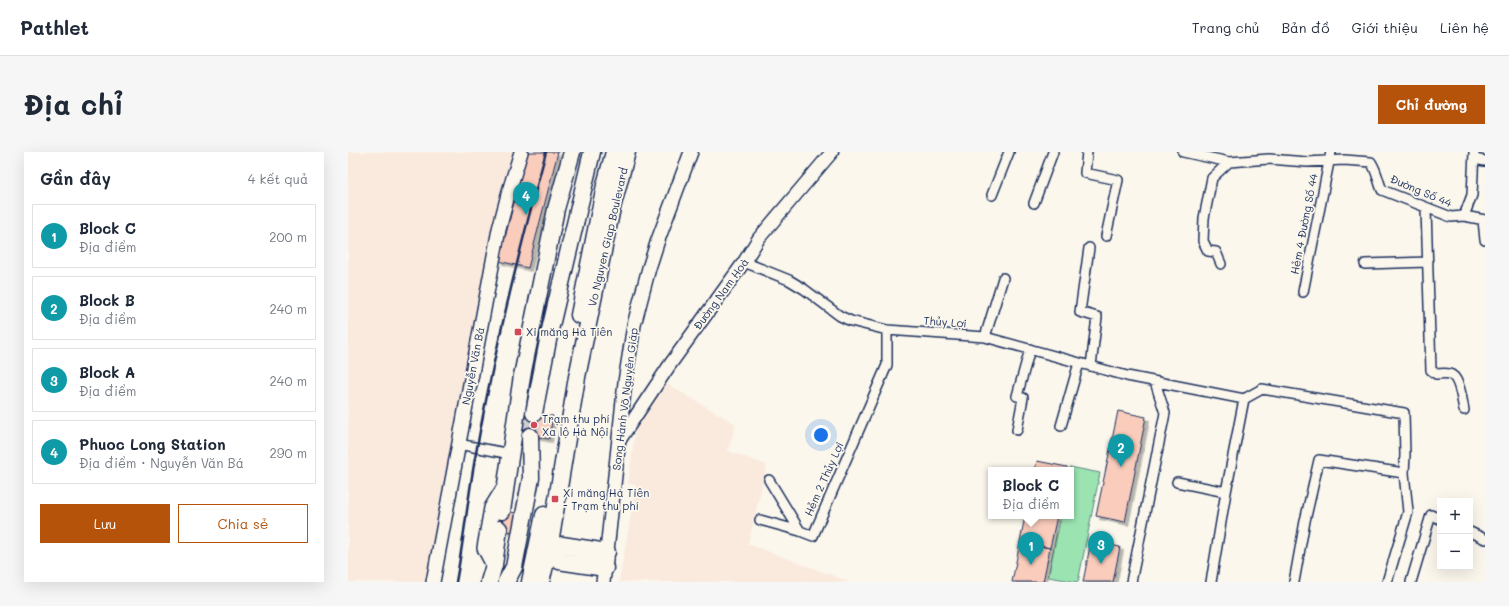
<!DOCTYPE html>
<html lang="vi">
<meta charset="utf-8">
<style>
:root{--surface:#fff;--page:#f6f6f7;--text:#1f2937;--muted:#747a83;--line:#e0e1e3;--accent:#b45309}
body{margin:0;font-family:Mali,sans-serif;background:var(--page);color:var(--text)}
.controls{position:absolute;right:12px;bottom:12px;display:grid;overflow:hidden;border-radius:0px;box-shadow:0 4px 16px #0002}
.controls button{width:36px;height:36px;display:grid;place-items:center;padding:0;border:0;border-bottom:1px solid var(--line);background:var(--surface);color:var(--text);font:20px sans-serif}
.you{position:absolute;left:473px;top:283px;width:14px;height:14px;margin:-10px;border:3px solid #fff;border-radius:50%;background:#1a73e8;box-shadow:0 0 0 6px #1a73e833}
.badge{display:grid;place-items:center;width:26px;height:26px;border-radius:50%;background:var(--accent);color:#fff;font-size:13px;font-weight:700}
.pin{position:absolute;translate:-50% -33px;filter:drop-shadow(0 1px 2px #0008)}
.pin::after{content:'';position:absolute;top:21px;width:14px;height:12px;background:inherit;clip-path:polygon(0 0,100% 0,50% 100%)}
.popup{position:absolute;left:640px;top:315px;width:86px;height:52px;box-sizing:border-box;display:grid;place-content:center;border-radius:0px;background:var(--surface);filter:drop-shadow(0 1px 3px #0005);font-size:13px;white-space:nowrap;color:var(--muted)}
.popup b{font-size:15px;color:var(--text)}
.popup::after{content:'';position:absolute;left:50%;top:100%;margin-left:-8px;border:8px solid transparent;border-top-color:var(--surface)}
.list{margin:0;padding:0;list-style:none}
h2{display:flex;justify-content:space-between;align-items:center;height:52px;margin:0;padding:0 16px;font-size:17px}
h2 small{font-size:13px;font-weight:400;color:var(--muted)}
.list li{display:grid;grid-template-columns:26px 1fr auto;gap:12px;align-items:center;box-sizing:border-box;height:64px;margin:0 8px 8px;padding:0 8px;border:1px solid var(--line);border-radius:0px}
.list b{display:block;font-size:15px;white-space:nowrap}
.list p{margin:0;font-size:13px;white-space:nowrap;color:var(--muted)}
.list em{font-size:13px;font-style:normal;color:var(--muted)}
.actions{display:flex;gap:8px;padding:12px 16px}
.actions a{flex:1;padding:9px 0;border:1px solid var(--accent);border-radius:0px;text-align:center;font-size:14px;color:var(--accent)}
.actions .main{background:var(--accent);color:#fff}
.map{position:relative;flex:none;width:1137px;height:430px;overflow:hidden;border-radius:0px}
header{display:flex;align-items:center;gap:24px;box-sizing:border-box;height:56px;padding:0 20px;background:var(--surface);border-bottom:1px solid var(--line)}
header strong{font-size:19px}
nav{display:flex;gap:22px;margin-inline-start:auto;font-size:14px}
.intro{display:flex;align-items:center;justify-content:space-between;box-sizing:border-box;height:96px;padding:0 24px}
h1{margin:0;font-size:28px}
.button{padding:10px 18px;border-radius:0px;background:var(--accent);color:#fff;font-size:14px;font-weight:700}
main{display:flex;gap:24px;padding:0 24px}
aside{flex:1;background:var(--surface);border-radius:0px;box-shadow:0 4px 16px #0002}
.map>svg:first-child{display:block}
.built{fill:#faeade}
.green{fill:#9be3b1;stroke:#5b8988}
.building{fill:#f9ccbc;stroke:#1b2f5e;filter:url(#shadow)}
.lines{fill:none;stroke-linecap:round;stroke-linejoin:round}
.trunk-tunnel{stroke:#cecfd0;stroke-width:16;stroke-dasharray:16 8;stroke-linecap:butt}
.minor-casing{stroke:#1b2f5e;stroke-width:12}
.tertiary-casing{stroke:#1b2f5e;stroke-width:15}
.secondary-casing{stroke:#1b2f5e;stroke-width:16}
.primary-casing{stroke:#1b2f5e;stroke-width:18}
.trunk-casing{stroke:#1b2f5e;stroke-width:19}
.minor{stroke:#fbf7ec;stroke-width:9}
.tertiary{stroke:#fbf7ec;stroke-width:12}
.secondary{stroke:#fbf7ec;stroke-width:13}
.primary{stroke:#fbf7ec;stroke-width:15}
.trunk{stroke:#fbf7ec;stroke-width:16}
.rail{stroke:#1b2f5e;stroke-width:2.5}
.poi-dot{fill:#d1495b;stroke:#fbf7ec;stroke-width:1.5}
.labels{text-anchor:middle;stroke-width:3.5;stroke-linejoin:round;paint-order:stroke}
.street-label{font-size:11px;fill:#1b2f5e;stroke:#fbf7ec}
.poi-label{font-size:11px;fill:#1b2f5e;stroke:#fbf7ec;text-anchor:start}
</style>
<header>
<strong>Pathlet</strong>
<nav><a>Trang chủ</a><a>Bản đồ</a><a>Giới thiệu</a><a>Liên hệ</a></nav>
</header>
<div class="intro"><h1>Địa chỉ</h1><a class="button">Chỉ đường</a></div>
<main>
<aside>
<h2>Gần đây<small>4 kết quả</small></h2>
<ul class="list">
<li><span class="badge" style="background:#0f9aa8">1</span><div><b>Block C</b><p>Địa điểm</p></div><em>200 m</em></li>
<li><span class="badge" style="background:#0f9aa8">2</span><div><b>Block B</b><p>Địa điểm</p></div><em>240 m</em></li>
<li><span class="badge" style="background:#0f9aa8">3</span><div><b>Block A</b><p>Địa điểm</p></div><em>240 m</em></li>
<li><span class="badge" style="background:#0f9aa8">4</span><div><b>Phuoc Long Station</b><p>Địa điểm · Nguyễn Văn Bá</p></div><em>290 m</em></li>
</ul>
<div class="actions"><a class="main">Lưu</a><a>Chia sẻ</a></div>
</aside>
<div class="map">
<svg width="1137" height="430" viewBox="0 0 1137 430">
<defs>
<filter id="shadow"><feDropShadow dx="3.5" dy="3.5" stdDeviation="0" flood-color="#0004"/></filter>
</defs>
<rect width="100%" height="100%" fill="#fbf7ec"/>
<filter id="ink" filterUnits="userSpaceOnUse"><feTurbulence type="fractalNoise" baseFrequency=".025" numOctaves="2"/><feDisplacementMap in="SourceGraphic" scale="8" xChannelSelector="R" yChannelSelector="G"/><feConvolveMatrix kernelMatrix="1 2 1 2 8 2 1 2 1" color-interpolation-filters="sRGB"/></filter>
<g filter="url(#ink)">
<path class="built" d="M0,0H165L155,30L79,430H0Z
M314,229L388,272L380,299L419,313L400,392L502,430H271L288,334L280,331L289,268Z"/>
<path class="green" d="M722,315L752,321L730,430L700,425L712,364H723Z"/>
<path class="building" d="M179,0H210L180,116L151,109Z
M171,259L205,264L201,287L167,281Z
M770,259L798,265L777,370L748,364Z
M689,309L719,315V318H687Z
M140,356L168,361L165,380L136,375Z
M677,364H709L702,396L672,390Z
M743,389L772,395L765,430H735Z
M672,390L702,396L695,430H664Z"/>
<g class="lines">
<path class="trunk-tunnel" d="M182,284L186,261"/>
<g class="minor-casing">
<path id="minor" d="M739,0L737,21L770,28L758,84
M835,0L881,10L921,7L959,10L996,8L1023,10C1029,19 1030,29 1034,38L1103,65L1116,64L1137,68
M1126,7L1137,9
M644,43L661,0
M686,51L705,0
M1078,57L1083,218L1088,222C1092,222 1097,221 1101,222C1112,224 1114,249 1116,258
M1116,64L1124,43L1126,0
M1135,68L1137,88
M741,96L732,160L749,165L743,214
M396,110L441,128L456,137L492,164L503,169L539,178L637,185L779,224L896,247L878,340L863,430
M873,112L868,100L860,99L855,89L856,66L864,26L881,10
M1017,112L1080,110
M955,140L983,0
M637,185L655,126
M896,247L914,237L1056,261L1057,303L1056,321L1060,360L1039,430
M713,274L731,211
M669,278L675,246L669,244L682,197
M110,292L163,302
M421,328L452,379L465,384L539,213V178
M829,330L878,340
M412,368L452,379
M1122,380L1137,387
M783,430L817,261L807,230
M946,430L957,369L971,308L1056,321
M1063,430L1083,363L1092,367"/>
</g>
<g class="tertiary-casing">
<path id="tertiary" d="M271,289L321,214L396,110L411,86L484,0"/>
</g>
<g class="secondary-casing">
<path id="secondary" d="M85,430L151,77L161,39L173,0
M255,430L258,408L277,230L286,173L301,116L310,88L343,0"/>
</g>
<g class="primary-casing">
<path id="primary" d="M146,413L137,396L144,356L157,335"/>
</g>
<g class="trunk-casing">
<path id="trunk" d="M231,163L257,33L266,0
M186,261L202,178L244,0
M154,359L174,224L208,57L224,0
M257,416L211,409L201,397L214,393L259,400
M141,430L146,413L151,377
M158,430L166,415L183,326L182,284
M182,430L196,363
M193,430L201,397L229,225L264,56L279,0"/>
</g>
<use href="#minor" class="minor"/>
<use href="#tertiary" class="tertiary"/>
<use href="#secondary" class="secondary"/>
<use href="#primary" class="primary"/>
<use href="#trunk" class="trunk"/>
<path class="rail" d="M108,430C116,387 120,344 128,301C146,200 171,99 198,0"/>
</g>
</g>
<g class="poi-dot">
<rect x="166" y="176" width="8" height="8" rx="2"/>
<circle cx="186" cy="273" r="4"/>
<rect x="203" y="343" width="8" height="8" rx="2"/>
</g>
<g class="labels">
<g class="street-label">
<text transform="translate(1073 39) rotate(23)" y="4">Đường Số 44</text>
<text transform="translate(956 72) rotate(-79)" y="4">Hẻm 4 Đường Số 44</text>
<text transform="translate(260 85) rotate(-77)" y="4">Vo Nguyen Giap Boulevard</text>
<text transform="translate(373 142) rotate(-54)" y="4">Đường Nam Hoà</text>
<text transform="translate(597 170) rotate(4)" y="4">Thủy Lợi</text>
<text transform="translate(125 214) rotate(-79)" y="4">Nguyễn Văn Bá</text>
<text transform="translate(277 247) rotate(-83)" y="4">Song Hành Võ Nguyên Giáp</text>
<text transform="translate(476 327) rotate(-66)" y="4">Hẻm 2 Thủy Lợi</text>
</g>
<g class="poi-label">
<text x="178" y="184">Xi măng Hà Tiên</text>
<text x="194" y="271">Trạm thu phí<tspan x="194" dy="13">Xa lộ Hà Nội</tspan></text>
<text x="215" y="345">Xi măng Hà Tiên<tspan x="215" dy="13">- Trạm thu phí</tspan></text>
</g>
</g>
</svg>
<div class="controls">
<button>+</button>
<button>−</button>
</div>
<div class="you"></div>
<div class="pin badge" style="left:683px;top:413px;background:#0f9aa8">1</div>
<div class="popup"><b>Block C</b>Địa điểm</div>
<div class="pin badge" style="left:773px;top:315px;background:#0f9aa8">2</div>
<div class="pin badge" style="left:753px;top:412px;background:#0f9aa8">3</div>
<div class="pin badge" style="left:178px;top:63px;background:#0f9aa8">4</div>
</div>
</main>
